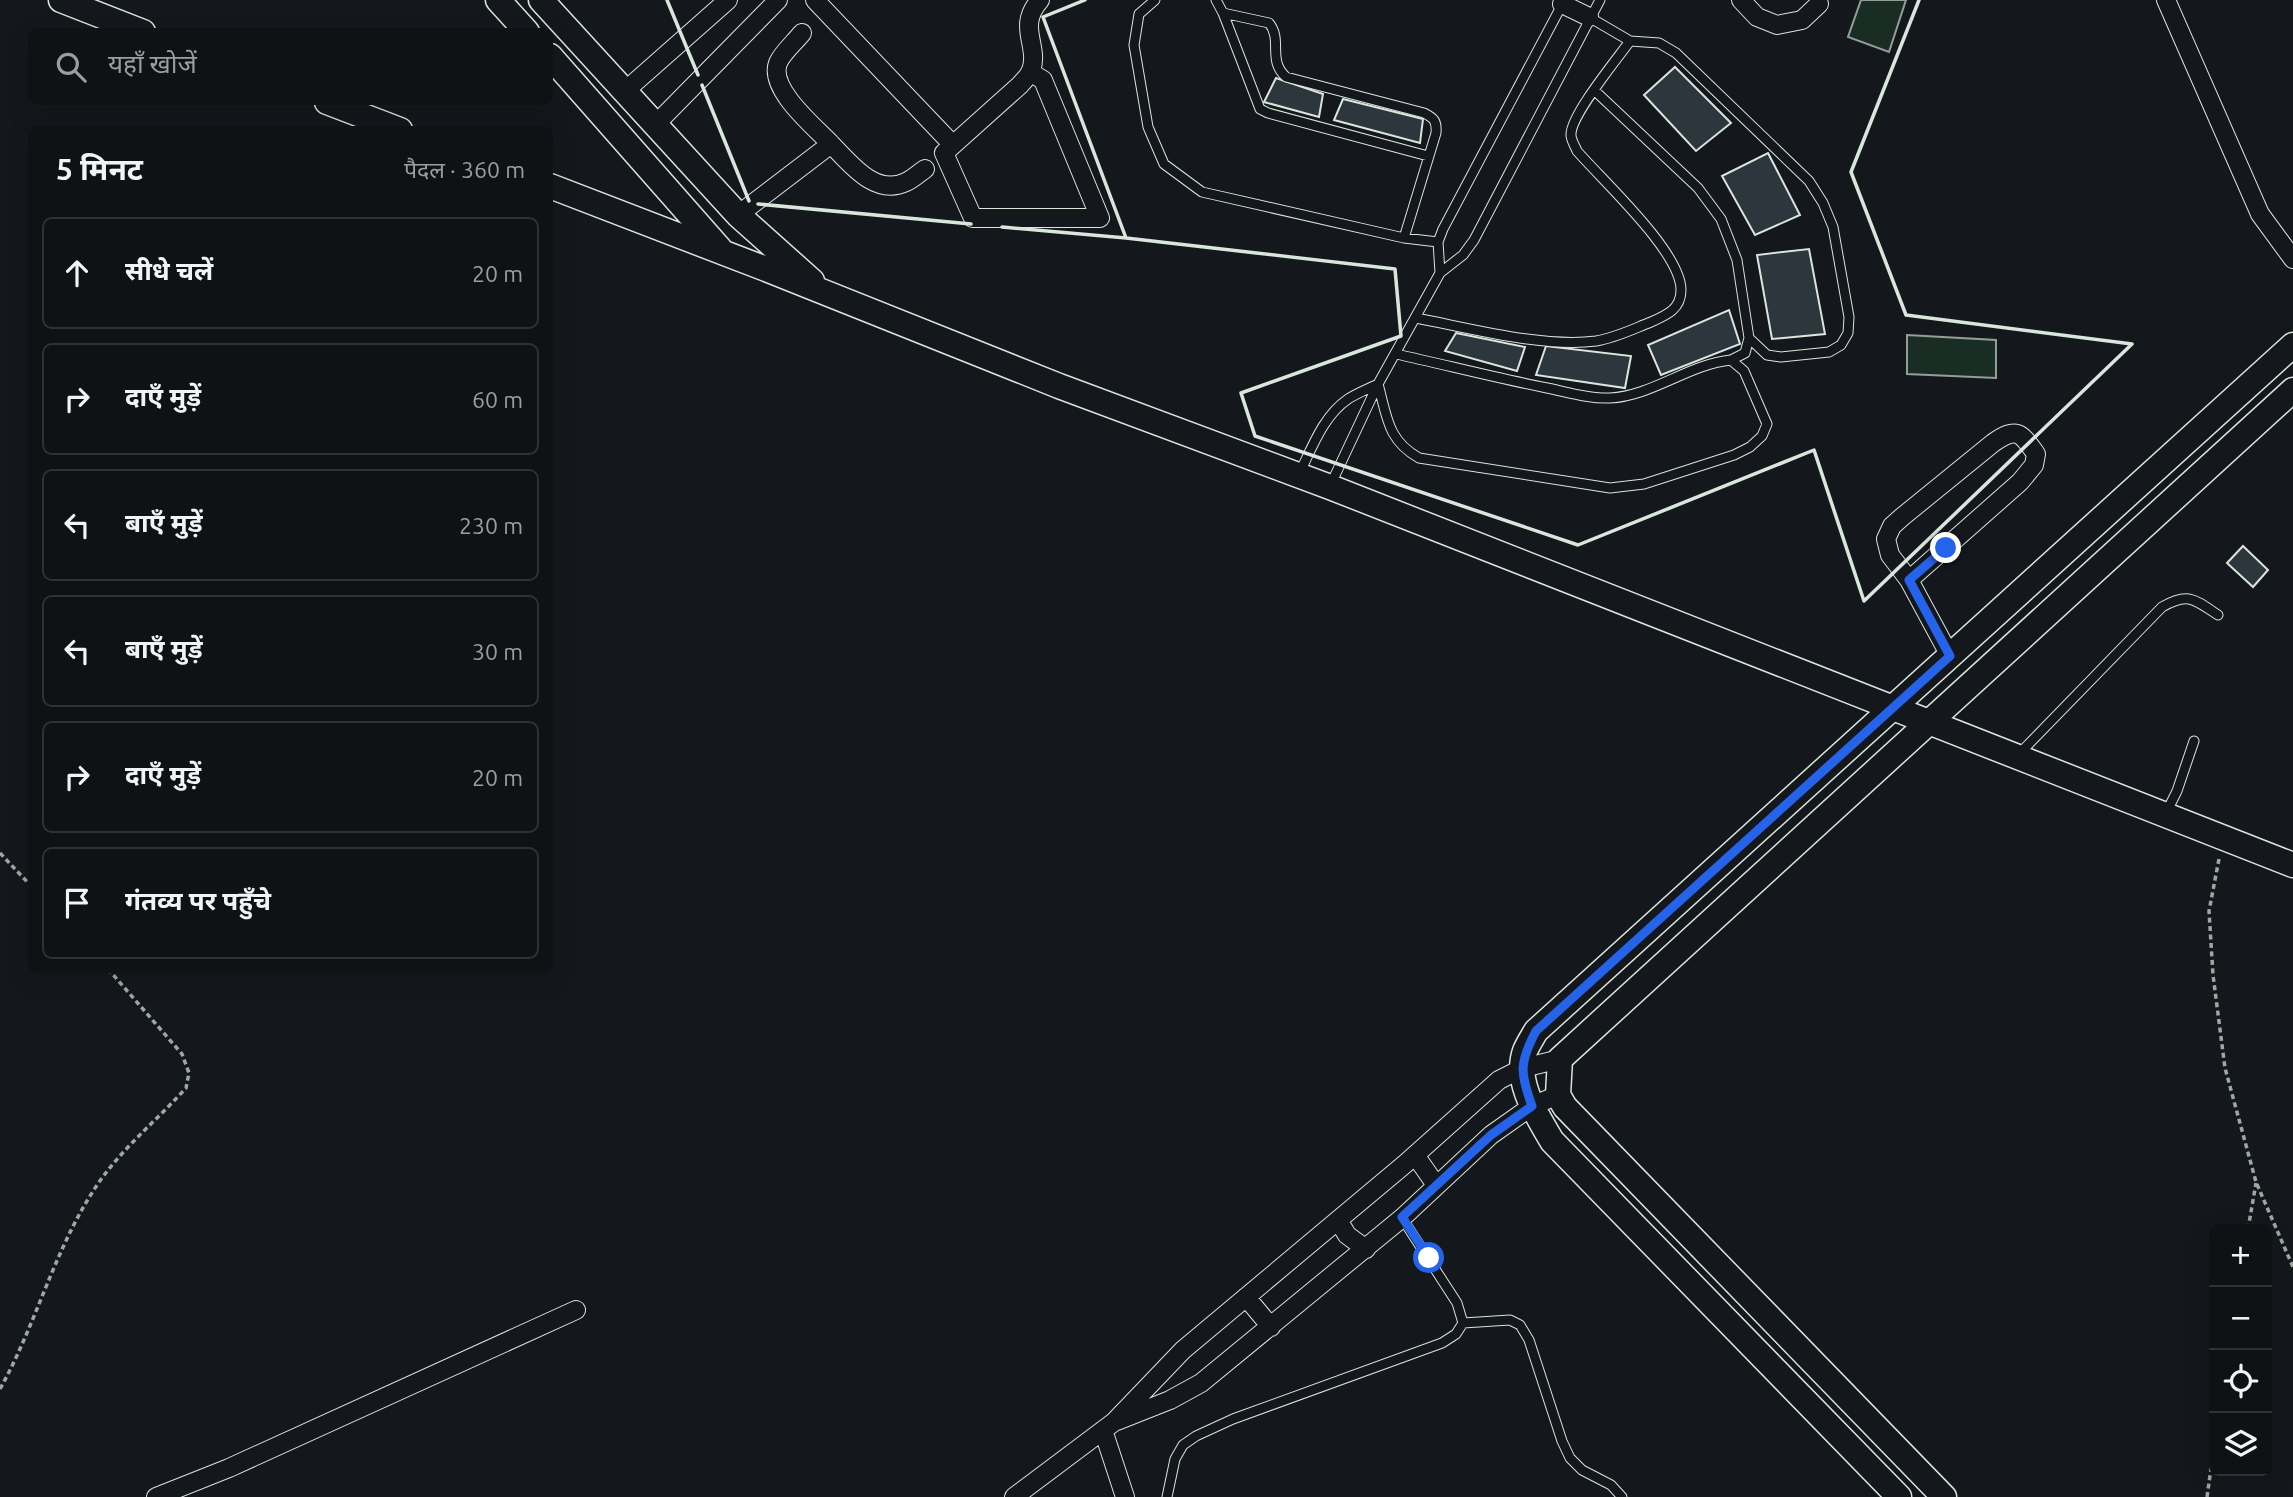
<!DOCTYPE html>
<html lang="hi">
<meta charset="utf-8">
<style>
:root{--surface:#0f1215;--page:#1d2022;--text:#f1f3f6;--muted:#9b9ea0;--line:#2f3234}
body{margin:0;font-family:Ubuntu,"Noto Sans Devanagari",sans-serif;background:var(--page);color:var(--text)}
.controls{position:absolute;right:21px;bottom:21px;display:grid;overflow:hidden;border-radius:10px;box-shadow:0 7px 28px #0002}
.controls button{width:63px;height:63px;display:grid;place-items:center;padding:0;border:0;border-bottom:2px solid var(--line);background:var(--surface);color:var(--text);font:35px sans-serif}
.stop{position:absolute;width:21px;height:21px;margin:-16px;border:5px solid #2563eb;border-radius:50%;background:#fff}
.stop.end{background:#2563eb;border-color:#fff;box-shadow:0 2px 7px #0008}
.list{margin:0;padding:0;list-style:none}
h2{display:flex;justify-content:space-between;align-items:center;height:91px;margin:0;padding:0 28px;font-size:30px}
h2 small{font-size:23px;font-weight:400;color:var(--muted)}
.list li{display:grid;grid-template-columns:46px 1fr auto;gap:21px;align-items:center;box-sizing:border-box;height:112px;margin:0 14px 14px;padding:0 14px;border:2px solid var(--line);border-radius:10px}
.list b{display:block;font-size:26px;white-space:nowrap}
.list em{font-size:23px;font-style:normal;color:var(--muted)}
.icon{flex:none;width:38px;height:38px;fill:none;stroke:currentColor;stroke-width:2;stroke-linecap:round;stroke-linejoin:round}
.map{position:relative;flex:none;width:2293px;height:1497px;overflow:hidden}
.search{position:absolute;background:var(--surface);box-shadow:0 7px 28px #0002;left:28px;top:28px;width:525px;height:77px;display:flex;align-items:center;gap:18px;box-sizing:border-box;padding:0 24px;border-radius:10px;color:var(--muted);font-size:26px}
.panel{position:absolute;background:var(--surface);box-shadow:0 7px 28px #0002;left:28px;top:126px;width:525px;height:847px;border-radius:10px}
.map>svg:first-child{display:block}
.green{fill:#1a2d24;stroke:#939e99;stroke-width:2}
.building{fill:#2c363c;stroke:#d8e6dc;stroke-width:2}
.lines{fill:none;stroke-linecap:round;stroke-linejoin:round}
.lane-casing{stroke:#d8e6dc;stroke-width:11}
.street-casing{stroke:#d8e6dc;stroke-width:20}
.secondary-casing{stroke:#d8e6dc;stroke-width:27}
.path{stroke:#9da8a2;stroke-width:3.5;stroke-dasharray:5 3.5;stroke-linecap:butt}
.lane{stroke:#14181c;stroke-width:9}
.street{stroke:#14181c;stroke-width:18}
.secondary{stroke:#14181c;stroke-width:24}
.wall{stroke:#d8e6dc;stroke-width:3.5}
.route{stroke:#2563eb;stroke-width:9}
</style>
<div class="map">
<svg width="2293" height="1497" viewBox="0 0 2293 1497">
<rect width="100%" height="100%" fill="#14181c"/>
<path class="green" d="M1861,0H1906L1889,52L1848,37Z
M1907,335L1996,340V378L1907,374Z"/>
<path class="building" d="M1675,67L1731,123L1696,151L1644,95Z
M1276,78L1323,94L1319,117L1264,102Z
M1343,99L1423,119L1420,143L1334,120Z
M1768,153L1800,215L1755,235L1722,176Z
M1809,249L1825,334L1772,339L1757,255Z
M1729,310L1740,344L1661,375L1648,345Z
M1456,333L1525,347L1517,371L1445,351Z
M1546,346L1631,356L1625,388L1536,375Z
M2243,546L2268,570L2253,587L2227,563Z"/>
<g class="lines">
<g class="lane-casing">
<path id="lane" d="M1155,0L1139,14L1134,45L1148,127L1164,164L1202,192L1404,238L1438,242
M1216,0L1223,13L1260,109L1268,113L1428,156
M1223,13L1269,23C1283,40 1267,60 1286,77L1424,113C1434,118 1437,121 1436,133L1404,238
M1589,17L1630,41L1659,43L1676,53L1809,181L1823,203L1833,227L1849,317L1848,333L1841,345L1829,352L1781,357L1767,355L1749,338
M1594,90L1698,188L1721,219L1737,260L1749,338L1745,353L1731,360
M1440,273L1438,242L1443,229L1564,1
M1416,318C1469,328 1543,348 1596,341C1615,338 1633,329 1651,322C1667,315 1681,309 1681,290C1681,252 1603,181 1577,151C1575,146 1571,140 1571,135C1570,116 1617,59 1630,41
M1378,384C1387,416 1387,440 1419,458L1610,488L1644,484L1734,455L1750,447L1762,436L1767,424L1744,371L1731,360C1689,364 1652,396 1610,398C1589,399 1567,392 1547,388C1496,378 1446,365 1396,354
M1299,474C1312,448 1323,416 1348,399C1357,393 1368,389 1378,384
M1330,486L1378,384L1440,273L1463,255L1474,240L1600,0
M2019,754L2162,607C2188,592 2194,599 2218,615
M2166,813L2177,791L2194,741
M1463,1323L1510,1320L1520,1325L1529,1340L1562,1441L1570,1458L1582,1470L1611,1485L1622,1497
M1167,1497L1175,1459L1183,1445L1196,1436L1233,1419L1442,1343L1456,1334L1463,1323L1457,1303L1402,1218"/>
</g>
<g class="street-casing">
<path id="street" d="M815,0L953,145
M1741,0L1757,17L1777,25L1802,20L1819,4
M2166,0L2260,214L2293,259
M1562,4L1589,17
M802,33C795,42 782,53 778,63C768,89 815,127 831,144
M1030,72L1043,80L1100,218H973L944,153L1020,85C1023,81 1029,76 1031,71C1040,45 1016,27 1040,0
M625,91L728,0
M655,125L778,0
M738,215L831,144C850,163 875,197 906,182C913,179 919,173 925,169
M1909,580L2020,482L2034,465L2036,454C2021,433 2017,426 1993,443L1902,517L1892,526L1886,539L1890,555L1909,580L1950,656
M1415,1155L1436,1185
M1338,1220L1347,1235L1366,1249
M1246,1297L1271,1327
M1117,1421L1170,1400L1201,1383L1402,1218L1491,1135L1532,1106L1558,1095
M1103,1430L1125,1497
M156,1497L229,1468L576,1310
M1014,1497L1114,1422L1183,1350L1405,1164L1499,1080L1523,1068L1560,1059"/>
</g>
<g class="secondary-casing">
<path id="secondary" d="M61,0L143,32
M498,0L527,32
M541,0L738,215L812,281
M550,56L720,249
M327,102L400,130
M550,186L766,269L1059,386L1330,487L2293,865
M1899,1497L1552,1141C1537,1115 1514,1082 1525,1051C1528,1044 1532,1038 1536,1031L2293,345
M1944,1497L1565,1107L1558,1095L1560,1059L2293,390"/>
</g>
<path class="path" d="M0,853L32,887
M2219,859L2209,911L2213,975L2225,1068L2256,1182L2293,1267
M2248,1229L2256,1183
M0,1389C38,1321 56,1242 102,1178C126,1145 159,1118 186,1088L189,1073L182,1054L109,970
M2207,1497L2214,1447"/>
<use href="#lane" class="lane"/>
<use href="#street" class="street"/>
<use href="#secondary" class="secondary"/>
<path class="wall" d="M667,0L698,75
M1085,0L1043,17L1126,238
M702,85L749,201
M758,204L971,224
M1002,227L1126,238L1395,269L1401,336L1241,393L1255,436L1578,545L1814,450L1864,601L2132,344L1906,315L1851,172L1919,0"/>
</g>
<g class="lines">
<path class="route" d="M1429,1258L1402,1217L1491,1135L1532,1106C1520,1073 1519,1063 1536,1031L1950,656L1909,580L1946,548"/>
</g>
</svg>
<div class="controls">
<button>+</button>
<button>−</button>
<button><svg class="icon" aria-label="locate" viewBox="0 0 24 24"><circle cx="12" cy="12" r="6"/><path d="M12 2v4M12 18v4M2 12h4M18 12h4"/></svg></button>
<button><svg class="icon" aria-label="layers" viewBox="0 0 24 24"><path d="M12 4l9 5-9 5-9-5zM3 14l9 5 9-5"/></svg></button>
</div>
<div class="stop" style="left:1429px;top:1258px"></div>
<div class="stop end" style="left:1946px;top:548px"></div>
<div class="search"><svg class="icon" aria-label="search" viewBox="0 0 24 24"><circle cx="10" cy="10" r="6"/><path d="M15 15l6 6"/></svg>यहाँ खोजें</div>
<section class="panel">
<h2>5 मिनट<small>पैदल · 360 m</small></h2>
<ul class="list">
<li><svg class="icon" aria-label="ahead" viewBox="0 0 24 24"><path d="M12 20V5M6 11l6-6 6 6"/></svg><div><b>सीधे चलें</b></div><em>20 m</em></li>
<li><svg class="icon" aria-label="right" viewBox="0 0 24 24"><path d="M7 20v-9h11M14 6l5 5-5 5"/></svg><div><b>दाएँ मुड़ें</b></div><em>60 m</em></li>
<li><svg class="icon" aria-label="left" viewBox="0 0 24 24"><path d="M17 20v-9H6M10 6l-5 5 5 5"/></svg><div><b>बाएँ मुड़ें</b></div><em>230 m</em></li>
<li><svg class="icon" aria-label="left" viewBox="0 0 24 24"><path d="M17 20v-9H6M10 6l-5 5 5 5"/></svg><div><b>बाएँ मुड़ें</b></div><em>30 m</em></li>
<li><svg class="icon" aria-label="right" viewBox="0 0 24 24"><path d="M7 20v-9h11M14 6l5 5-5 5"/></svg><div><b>दाएँ मुड़ें</b></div><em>20 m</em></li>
<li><svg class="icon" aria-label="arrive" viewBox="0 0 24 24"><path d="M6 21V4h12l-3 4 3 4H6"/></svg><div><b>गंतव्य पर पहुँचे</b></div></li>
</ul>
</section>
</div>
